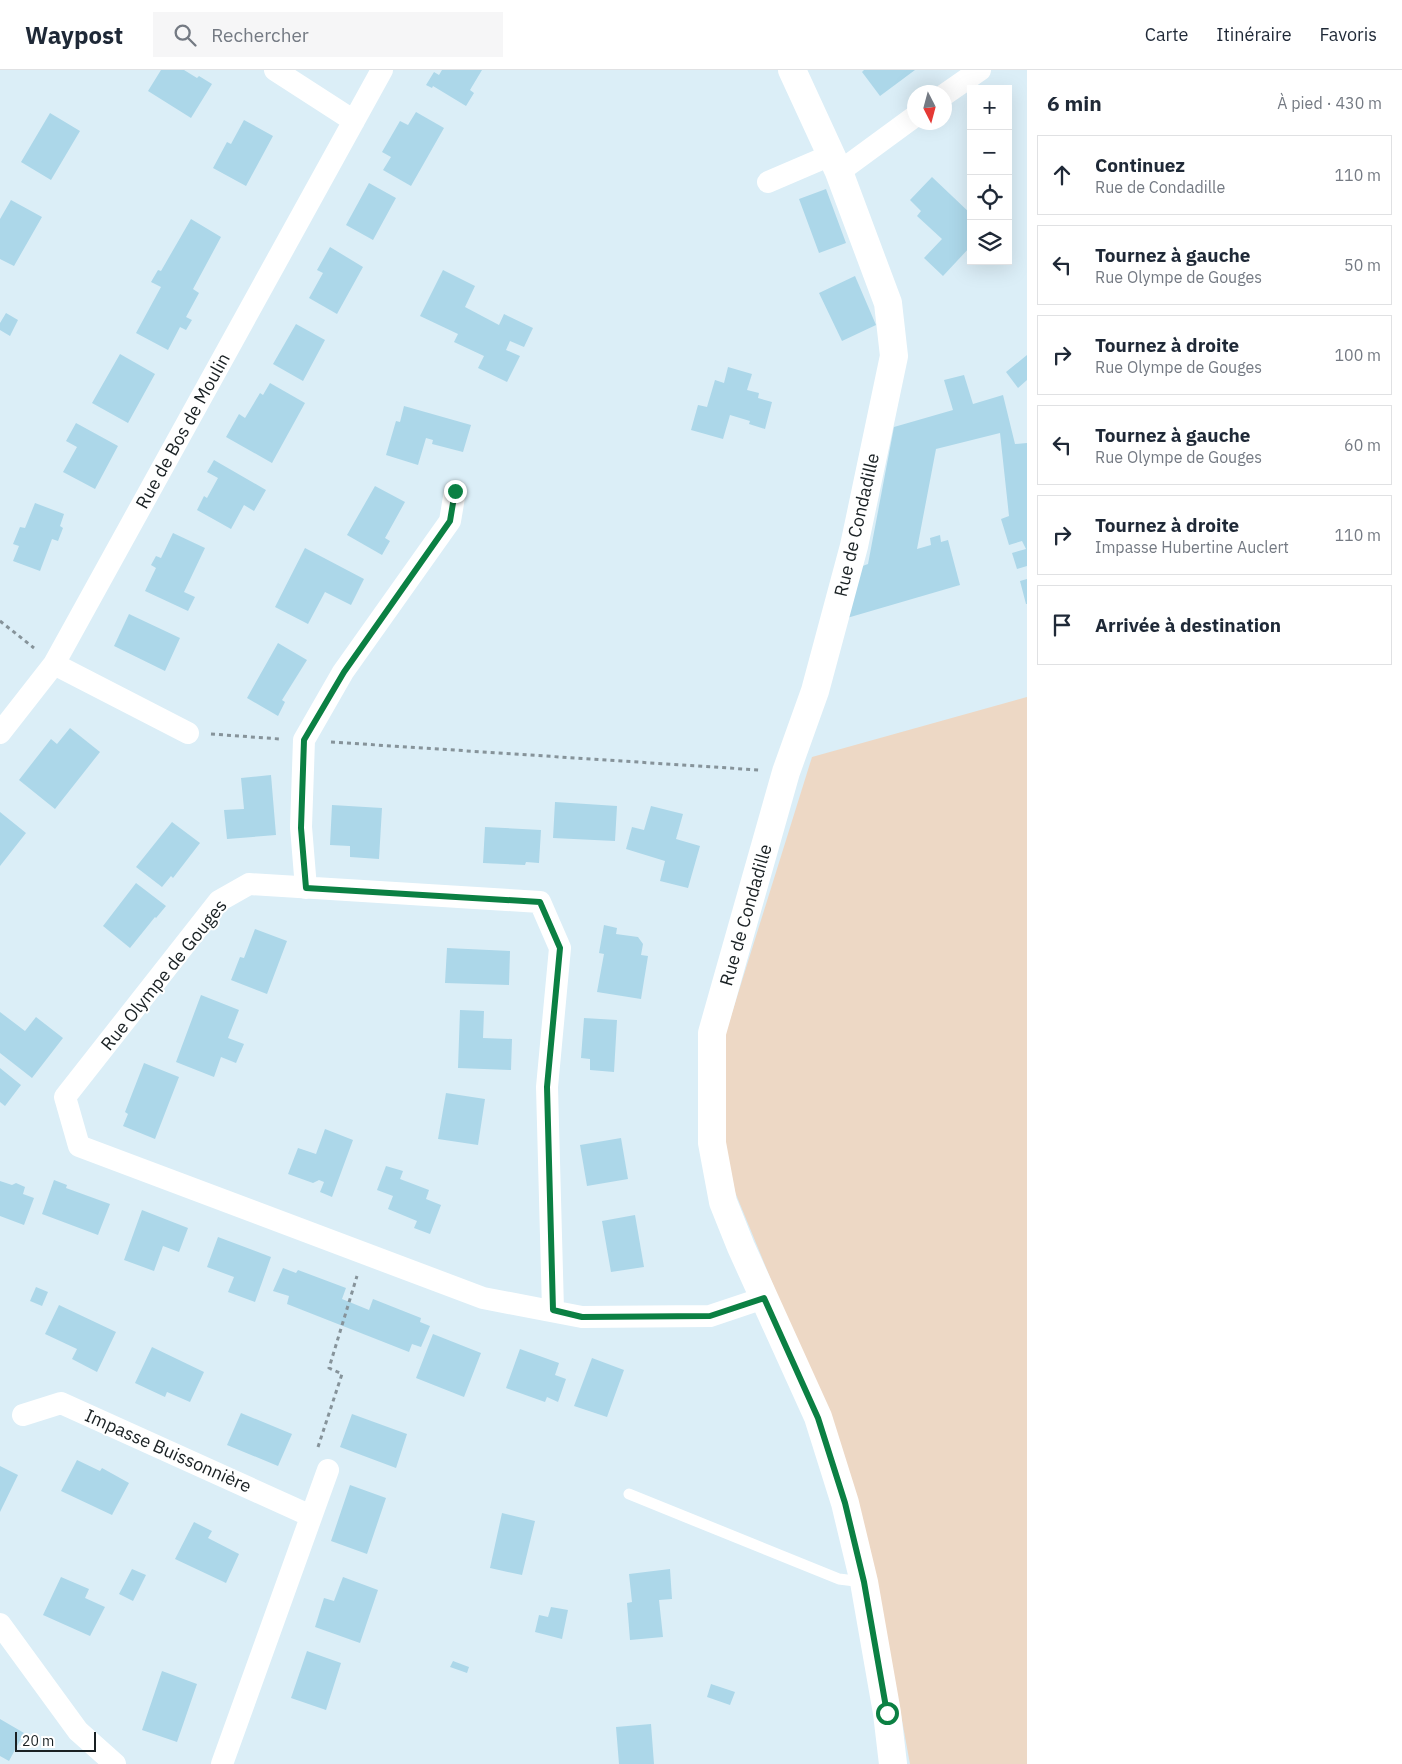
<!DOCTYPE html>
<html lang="fr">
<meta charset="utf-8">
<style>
:root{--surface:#fff;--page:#f6f6f7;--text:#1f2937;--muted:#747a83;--line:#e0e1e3}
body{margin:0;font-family:"IBM Plex Sans",sans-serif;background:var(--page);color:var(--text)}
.controls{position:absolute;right:15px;top:15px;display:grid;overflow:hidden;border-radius:0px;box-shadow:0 5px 20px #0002}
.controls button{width:45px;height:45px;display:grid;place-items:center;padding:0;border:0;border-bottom:1px solid var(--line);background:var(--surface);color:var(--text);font:25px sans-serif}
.compass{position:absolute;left:907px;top:15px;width:45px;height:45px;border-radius:50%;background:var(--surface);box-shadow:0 5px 20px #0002;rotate:174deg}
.scale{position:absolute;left:15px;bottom:12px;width:81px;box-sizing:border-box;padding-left:5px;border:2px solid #192023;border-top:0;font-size:14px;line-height:18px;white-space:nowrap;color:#192023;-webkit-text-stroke:4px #fff;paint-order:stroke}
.stop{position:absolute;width:15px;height:15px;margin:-11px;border:4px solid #0b8043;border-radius:50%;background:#fff}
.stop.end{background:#0b8043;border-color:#fff;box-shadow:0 1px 5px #0008}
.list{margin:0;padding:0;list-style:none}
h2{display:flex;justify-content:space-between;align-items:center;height:65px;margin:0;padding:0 20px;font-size:21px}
h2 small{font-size:16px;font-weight:400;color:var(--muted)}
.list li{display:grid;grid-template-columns:32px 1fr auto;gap:15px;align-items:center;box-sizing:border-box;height:80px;margin:0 10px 10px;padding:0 10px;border:1px solid var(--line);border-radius:0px}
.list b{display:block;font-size:19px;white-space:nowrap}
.list p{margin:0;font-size:16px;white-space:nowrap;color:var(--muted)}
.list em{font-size:16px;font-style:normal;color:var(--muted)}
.icon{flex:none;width:28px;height:28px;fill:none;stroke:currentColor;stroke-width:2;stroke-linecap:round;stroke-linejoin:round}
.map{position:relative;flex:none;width:1027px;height:1694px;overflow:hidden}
header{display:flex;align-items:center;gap:30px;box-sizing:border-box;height:70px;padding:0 25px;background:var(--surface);border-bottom:1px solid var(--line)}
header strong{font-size:24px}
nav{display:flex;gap:28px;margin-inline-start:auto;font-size:18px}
.search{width:350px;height:45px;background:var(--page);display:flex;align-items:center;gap:12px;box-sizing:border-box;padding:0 18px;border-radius:0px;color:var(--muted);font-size:19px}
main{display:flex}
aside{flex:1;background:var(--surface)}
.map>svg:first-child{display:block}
.green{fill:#edd8c5}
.building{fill:#acd7e9}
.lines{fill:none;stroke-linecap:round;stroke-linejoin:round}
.path{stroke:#86939a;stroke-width:3;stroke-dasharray:4 4;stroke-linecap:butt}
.lane{stroke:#fff;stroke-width:11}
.street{stroke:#fff;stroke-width:22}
.secondary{stroke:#fff;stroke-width:28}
.route{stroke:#0b8043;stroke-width:6}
.labels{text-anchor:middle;stroke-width:4;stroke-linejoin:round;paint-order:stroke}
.street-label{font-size:18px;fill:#192023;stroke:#fff}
</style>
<header>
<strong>Waypost</strong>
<div class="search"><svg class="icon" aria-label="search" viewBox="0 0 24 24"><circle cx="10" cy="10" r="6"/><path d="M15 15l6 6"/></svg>Rechercher</div>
<nav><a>Carte</a><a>Itinéraire</a><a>Favoris</a></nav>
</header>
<main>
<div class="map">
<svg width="1027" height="1694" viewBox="0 0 1027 1694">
<rect width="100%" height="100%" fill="#dbeef7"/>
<path class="green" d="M1027,627V1694H910L874,1497L827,1346L735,1122L722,1059L721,978L812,687Z"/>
<path class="building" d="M161,0H184L197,8L199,6L212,14L191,48L148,21Z
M442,0H482L470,20L474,23L466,36L433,16L432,18L426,15L434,2L439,5Z
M864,0H915L880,26L862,2Z
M416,42L444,58L411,116L383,100L391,87L382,82L400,51L408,55Z
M50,43L80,61L51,110L21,92Z
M244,50L273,66L246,116L213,98L227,72L231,74Z
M932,107L971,144V176L943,206L924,188L942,169L917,146L921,141L910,130Z
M369,113L396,128L373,170L346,155Z
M826,119L846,173L819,183L799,129Z
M11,130L42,147L14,196L0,189V149Z
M191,149L221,167L193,219L199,223L186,247L192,250L186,260L180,257L168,280L136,263L161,217L151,212L158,200L161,201Z
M330,177L363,197L337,244L309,228L323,203L317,200Z
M443,200L475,216L465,237L499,255L504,244L533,258L524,277L510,271L506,280L520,286L507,312L478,298L484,286L454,272L458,264L420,246Z
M855,206L876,255L842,271L819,223Z
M6,243L18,250L10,266L0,260V253Z
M296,254L325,270L303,311L273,294Z
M120,284L155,304L128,353L92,333Z
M1027,285V310L1018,318L1006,302Z
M728,297L752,304L747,320L759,323L758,328L772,332L765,359L749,354L750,351L730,345L723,369L691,360L698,335L707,337L715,310L724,313Z
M964,305L973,334L1003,325L1015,374L1027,373V496L1017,499L1012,483L1026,479L1022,471L1009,475L1001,449L1009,446L1000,363L936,379L917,479L931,475L930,468L940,465L941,472L948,470L960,515L847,548L857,498L868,494L894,357L953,340L944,310Z
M270,313L305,333L272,393L226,367L239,344L245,348L260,323L263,325Z
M404,336L471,355L463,382L432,374L433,370L426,368L418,395L386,385L396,351L400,352Z
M76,353L118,376L95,419L63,402L77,377L66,371Z
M214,390L266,420L254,441L244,435L231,459L197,440L204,426L207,428L218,408L207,402Z
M375,416L405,432L385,468L390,471L382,485L347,465Z
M35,433L64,444L60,456L63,458L58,471L52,469L40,501L13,491L19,476L13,474L20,457L25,458Z
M173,463L205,478L184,522L195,527L188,541L145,521L156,498L151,495L156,486L161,488Z
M305,478L364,509L351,535L325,522L308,554L275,537Z
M1027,509V534H1026L1020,511Z
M129,544L180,568L165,601L114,576Z
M278,573L307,590L282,630L285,632L278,646L247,628Z
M70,658L100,682L55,739L19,710L51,669L57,674Z
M271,705L276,765L227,769L224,740L244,739L241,708Z
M555,732L617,736L615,771L553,768Z
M332,735L382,738L379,789L350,787V776L330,775Z
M651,736L683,744L676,769L700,776L688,818L660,811L665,791L626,779L632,757L644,760Z
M0,742L26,763L0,796Z
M172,752L200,773L173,808L171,806L162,817L136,797Z
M485,757L541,760L539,793L526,792L525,795L483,793Z
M136,813L166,836L156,848L155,847L130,878L103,856Z
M604,855L617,858L616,864L638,867L643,874L641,885L648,886L641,929L597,922L604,884L599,883Z
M255,859L287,871L267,924L231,910L240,887L244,888Z
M447,878L510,881L509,915L445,913Z
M201,925L239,940L228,968L244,974L236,993L221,987L214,1007L176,992Z
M460,940L484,941L483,968L512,969L511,1000L458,998Z
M0,942L25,961L36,947L63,968L32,1008L0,983Z
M584,948L617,950L614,1002L590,1000V989L581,988Z
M144,993L179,1007L155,1069L123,1056L128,1044L125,1042Z
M0,998L21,1015L5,1036L0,1032Z
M446,1023L485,1029L478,1075L438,1069Z
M325,1059L353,1070L332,1127L320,1122L324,1112L319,1110L313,1113L288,1104L298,1078L316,1084Z
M621,1068L628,1109L587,1116L580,1075Z
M386,1096L403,1101L400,1109L429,1120L426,1129L441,1135L430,1164L414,1158L417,1151L388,1139L393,1126L377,1120Z
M54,1110L67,1115L66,1118L110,1134L98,1165L42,1144Z
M0,1111L12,1115L16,1113L25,1117L23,1124L34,1128L24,1155L0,1146Z
M142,1140L188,1158L179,1182L163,1176L154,1201L124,1190Z
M635,1145L644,1197L611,1202L602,1151Z
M218,1167L271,1187L255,1232L228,1222L234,1207L207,1197Z
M283,1198L296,1203L298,1200L346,1218L342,1229L369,1240L373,1229L421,1248L420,1252L430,1256L421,1277L412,1274L409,1282L287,1234L289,1226L273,1221Z
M36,1217L48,1222L42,1236L30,1231Z
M59,1235L116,1262L97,1302L72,1289L77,1279L45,1264Z
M433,1264L481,1283L464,1327L416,1308Z
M152,1277L204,1302L190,1332L167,1322L165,1327L135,1313Z
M520,1279L559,1293L555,1305L566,1309L558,1332L547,1327L545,1332L506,1318Z
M592,1288L624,1300L607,1347L574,1336Z
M241,1343L292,1364L278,1396L227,1375Z
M352,1344L407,1364L396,1398L340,1377Z
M77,1390L100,1401L102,1398L129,1413L112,1445L61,1421Z
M0,1396L18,1405L0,1442Z
M350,1415L386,1428L367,1484L331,1471Z
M502,1443L535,1451L522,1505L490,1498Z
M194,1452L212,1461L208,1468L239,1484L226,1513L175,1489Z
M132,1499L146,1505L133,1531L119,1524Z
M670,1499L672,1529L659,1530L663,1567L630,1570L627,1533L632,1532L629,1504Z
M61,1507L89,1519L85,1528L105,1537L90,1566L43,1545Z
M343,1507L378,1520L360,1573L315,1557L324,1528L334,1531Z
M551,1537L568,1540L562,1569L535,1562L539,1545L548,1547Z
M307,1581L341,1593L326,1640L291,1628Z
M453,1591L469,1597L467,1603L450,1597Z
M162,1601L197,1614L177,1672L142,1660Z
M711,1614L735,1622L730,1635L707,1627Z
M0,1649L24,1663L9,1691L0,1686Z
M651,1654L654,1694H619L616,1657Z"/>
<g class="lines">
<path class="path" d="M0,551L34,578
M211,664L280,669
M331,672L759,700
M318,1377L342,1304L329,1298L357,1206"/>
<path class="lane" d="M629,1424L839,1509L863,1512"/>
<path class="street" d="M275,0L354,51
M944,25L980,0
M839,102L914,47
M768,112L831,85
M54,594L188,663
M0,663L54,594L382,0
M306,818L301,757L304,670L343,602L450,451L455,421
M553,1240L547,1017L560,878L540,832L249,814L219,831L65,1027L79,1076L483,1228L582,1247L710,1246L764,1228
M23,1345L61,1333L311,1446
M0,1554L78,1661L115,1694
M222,1694L328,1400"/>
<path class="secondary" d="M792,0L839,102L888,233L894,286L854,476L815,621L786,702L712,963V1073L723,1132L741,1177L818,1347L845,1433L864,1512L887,1643L893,1694"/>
</g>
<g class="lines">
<path class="route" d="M455,421L450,451L344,602L304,670L301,758L306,818L540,832L560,878L547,1017L553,1240L582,1247L710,1246L764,1228L818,1348L845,1433L864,1512L887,1643"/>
</g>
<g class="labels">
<g class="street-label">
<text transform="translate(183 361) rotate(-61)" y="6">Rue de Bos de Moulin</text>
<text transform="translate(857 455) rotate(-77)" y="6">Rue de Condadille</text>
<text transform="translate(746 845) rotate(-74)" y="6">Rue de Condadille</text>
<text transform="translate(164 905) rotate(-51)" y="6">Rue Olympe de Gouges</text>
<text transform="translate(168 1381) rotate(24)" y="6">Impasse Buissonnière</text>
</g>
</g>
</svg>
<div class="controls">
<button>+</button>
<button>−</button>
<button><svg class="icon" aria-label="locate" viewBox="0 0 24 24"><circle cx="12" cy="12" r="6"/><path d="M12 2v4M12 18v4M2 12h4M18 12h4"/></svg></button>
<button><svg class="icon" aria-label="layers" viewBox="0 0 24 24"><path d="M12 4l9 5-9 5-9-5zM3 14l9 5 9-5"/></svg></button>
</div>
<svg class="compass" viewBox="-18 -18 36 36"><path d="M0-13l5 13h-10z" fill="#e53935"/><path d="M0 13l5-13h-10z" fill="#747a83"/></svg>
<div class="scale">20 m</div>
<div class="stop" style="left:887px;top:1643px"></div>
<div class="stop end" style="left:455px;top:421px"></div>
</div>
<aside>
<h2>6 min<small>À pied · 430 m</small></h2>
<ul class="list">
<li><svg class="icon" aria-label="ahead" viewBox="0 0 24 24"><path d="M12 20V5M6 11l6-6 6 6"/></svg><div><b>Continuez</b><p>Rue de Condadille</p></div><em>110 m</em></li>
<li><svg class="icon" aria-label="left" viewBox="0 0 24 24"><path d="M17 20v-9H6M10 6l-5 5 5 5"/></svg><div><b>Tournez à gauche</b><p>Rue Olympe de Gouges</p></div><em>50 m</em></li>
<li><svg class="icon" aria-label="right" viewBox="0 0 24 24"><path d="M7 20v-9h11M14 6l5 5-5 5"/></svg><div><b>Tournez à droite</b><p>Rue Olympe de Gouges</p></div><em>100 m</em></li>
<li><svg class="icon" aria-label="left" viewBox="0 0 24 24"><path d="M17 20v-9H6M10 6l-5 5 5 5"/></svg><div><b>Tournez à gauche</b><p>Rue Olympe de Gouges</p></div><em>60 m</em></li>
<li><svg class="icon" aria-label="right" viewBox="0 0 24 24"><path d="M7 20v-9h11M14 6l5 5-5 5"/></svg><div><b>Tournez à droite</b><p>Impasse Hubertine Auclert</p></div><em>110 m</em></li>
<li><svg class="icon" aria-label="arrive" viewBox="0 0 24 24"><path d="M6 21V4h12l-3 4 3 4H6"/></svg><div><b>Arrivée à destination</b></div></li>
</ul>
</aside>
</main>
